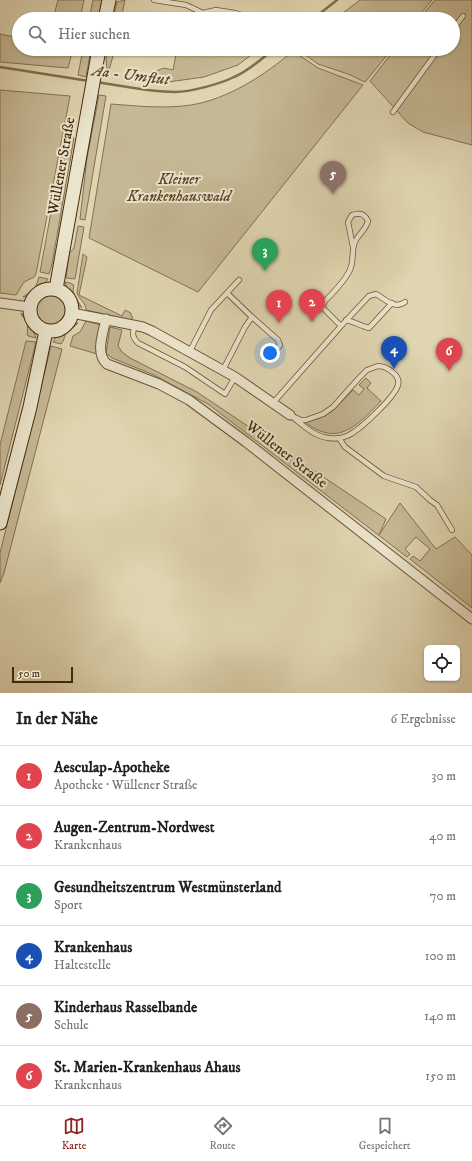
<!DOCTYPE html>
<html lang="de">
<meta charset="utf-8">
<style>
:root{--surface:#fff;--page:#f6f6f6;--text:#202124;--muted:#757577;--line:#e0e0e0;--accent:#8f2418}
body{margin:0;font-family:"IM FELL DW Pica",serif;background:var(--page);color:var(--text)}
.controls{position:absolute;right:12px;bottom:12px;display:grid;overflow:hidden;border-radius:6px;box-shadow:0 1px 3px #0004}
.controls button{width:36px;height:36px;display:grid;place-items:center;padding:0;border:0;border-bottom:1px solid var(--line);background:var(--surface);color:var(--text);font:20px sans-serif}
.scale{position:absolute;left:12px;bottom:10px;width:61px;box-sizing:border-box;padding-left:4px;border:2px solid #44290b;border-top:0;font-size:11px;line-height:14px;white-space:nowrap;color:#44290b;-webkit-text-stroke:3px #eae4cc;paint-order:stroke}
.you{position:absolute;left:270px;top:353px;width:14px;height:14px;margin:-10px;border:3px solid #fff;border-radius:50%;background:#1a73e8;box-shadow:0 0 0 6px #1a73e833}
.badge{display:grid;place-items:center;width:26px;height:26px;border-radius:50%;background:var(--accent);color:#fff;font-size:13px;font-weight:700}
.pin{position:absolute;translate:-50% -33px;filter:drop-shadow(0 1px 2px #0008)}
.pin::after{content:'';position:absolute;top:21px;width:14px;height:12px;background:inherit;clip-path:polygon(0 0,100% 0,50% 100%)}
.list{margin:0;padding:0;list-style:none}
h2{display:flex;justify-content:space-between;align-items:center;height:52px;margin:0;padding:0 16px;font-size:17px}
h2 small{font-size:13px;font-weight:400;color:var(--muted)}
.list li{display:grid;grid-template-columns:26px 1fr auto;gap:12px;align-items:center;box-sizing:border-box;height:60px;padding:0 16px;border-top:1px solid var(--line)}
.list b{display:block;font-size:15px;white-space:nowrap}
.list p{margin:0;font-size:13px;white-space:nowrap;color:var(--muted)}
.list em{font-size:13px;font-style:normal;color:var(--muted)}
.icon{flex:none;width:22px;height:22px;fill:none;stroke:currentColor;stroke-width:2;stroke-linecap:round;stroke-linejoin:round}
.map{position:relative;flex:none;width:472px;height:693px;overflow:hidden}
.search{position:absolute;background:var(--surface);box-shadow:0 1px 3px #0004;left:12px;right:12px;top:12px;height:44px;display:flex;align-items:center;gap:10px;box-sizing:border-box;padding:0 14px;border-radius:22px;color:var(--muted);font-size:15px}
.sheet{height:412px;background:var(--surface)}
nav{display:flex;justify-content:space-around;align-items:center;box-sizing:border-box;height:56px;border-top:1px solid var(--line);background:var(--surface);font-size:11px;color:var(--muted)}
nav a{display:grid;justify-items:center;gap:2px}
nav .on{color:var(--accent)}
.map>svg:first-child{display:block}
.green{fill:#c5b894;stroke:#847050}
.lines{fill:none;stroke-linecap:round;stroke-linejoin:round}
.stream{stroke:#816d4c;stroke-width:2.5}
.lane-casing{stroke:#6b5434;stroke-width:6}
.street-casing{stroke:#6b5434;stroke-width:11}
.secondary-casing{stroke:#44290b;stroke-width:15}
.lane{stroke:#eae4cc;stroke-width:4.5}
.street{stroke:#eae4cc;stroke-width:9}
.secondary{stroke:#eae4cc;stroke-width:13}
.labels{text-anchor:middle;stroke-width:4;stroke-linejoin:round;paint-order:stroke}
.street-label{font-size:15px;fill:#44290b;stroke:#eae4cc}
.park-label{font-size:15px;font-style:italic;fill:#5e4626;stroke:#eae4cc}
.water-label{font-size:16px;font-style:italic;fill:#5e4626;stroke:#eae4cc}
</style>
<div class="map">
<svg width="472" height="693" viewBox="0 0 472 693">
<rect width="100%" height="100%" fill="#dfd5b0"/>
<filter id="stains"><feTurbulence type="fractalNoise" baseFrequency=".005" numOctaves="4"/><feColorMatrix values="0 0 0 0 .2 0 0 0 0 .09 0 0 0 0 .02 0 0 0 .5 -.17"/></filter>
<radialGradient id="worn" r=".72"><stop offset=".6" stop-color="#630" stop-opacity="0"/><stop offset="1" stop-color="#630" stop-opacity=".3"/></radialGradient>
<path class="green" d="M58,0H84L80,19H53Z
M93,0H102L98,19H89Z
M125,0L121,19H113L117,2Z
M360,0H432L416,19H335Z
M435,0H472V145L423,132L408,123L370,81L395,49H453V19H419Z
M0,34L19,38V49H73L68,68L0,62Z
M83,49H91L86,77L78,75Z
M108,49H115L109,70L107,69L106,59Z
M177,49H259L238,65L204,77L161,83L154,76L156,71L164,68L173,70Z
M297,49H392L365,82L348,74L318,64Z
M293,51L318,68L363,85L198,292L89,238L111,104C138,106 164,109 191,105C228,99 265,75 293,51Z
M0,90L70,96L36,274L34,277L24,282L16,295L0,293Z
M99,95L106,96L85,220L80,219L87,158Z
M65,136L74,138L52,264L49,274L40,272Z
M78,226L84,227L75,279L66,278L69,254L74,248Z
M83,254L87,257L79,295L122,316L125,310L131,313V316L133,317L131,320L86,310C86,302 79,300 77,293Z
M39,277L48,279C43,287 32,295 23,297L35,289Z
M65,282L70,283L74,285C71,298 77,298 82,308C73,302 68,293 65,282Z
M35 310a16 16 0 1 1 32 0a16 16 0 1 1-32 0Z
M21,313L30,321L36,338L28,336L27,334C28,327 28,320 22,316Z
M86,321L101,325L97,354L70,346L73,336L80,332Z
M78,323C75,327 71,328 67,332C64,335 65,340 61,344L53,342C57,333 69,326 78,323Z
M110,327L122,330L118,346L122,352L130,358L197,392L386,519L379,535L400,503L436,549L455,537L472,555V608L410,559L413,556L420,561L430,549L416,537L405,549L410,554L407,557L208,404L154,375L112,358L106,353Z
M26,341L36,342L0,485V445Z
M51,346L62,349L4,573L0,583V553Z
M366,378L371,383L367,388L381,401C358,425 338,448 305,422C329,418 337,406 353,390L359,395L364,389L359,385Z"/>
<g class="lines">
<path class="stream" d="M313,19L337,0
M0,67L89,81
M96,82C122,86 149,92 175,92C190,92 220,84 234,77C249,71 261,59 274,49"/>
<g class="lane-casing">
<path id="lane" d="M154,0L186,5L203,13L216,10L235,13L255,19
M453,29L463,16
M393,112L439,49
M227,293L252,317L278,340L280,345L277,349
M346,320C355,322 361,326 369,328L392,303
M135,326C132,333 132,337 138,343L185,367L225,394L235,377
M341,326L369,296L376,294C385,299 395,310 405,302
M190,351L211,310L239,280
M378,366C386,366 401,375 398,385C395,397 359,431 347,436C342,438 335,439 329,438C314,437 302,424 290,415L301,420H306L323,414L333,407L359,378L367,370Z
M223,370L245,327L252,317
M273,403L341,326L322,307L325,301C332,294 348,277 351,267C354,258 351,248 356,240C360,233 366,229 368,221C365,214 360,212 352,215L348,222L353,247
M339,438L345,447L384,476L416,487L430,500L437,505L452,530"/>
</g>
<g class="street-casing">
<path id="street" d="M0,303L30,307
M72,313L143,327L152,331L235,377L290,415
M106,319C103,333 95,354 107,364L159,384L189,400L246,442L472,619"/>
</g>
<g class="secondary-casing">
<path id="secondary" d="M105,19L109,0
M30 310a21 21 0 1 1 42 0a21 21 0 1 1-42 0Z
M56,289L99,49
M0,523L30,407L46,331"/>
</g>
<use href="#lane" class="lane"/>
<use href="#street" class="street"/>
<use href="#secondary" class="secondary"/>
</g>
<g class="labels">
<g class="street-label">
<text transform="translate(61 166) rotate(-80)" y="5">Wüllener Straße</text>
<text transform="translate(287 454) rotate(38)" y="5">Wüllener Straße</text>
</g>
<g class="park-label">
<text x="179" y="184">Kleiner<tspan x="179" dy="17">Krankenhauswald</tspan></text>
</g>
<g class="water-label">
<text transform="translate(131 74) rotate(7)" y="6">Aa - Umflut</text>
</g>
</g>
<rect width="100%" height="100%" filter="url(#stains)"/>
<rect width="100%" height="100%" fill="url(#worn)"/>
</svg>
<div class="controls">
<button><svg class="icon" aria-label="locate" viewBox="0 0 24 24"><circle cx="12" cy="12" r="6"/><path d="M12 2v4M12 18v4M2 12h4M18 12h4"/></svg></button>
</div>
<div class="scale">50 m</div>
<div class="you"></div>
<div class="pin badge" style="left:279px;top:323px;background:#e0444e">1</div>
<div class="pin badge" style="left:312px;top:322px;background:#e0444e">2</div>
<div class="pin badge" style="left:265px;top:271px;background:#2e9e5b">3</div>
<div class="pin badge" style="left:394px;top:369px;background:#1a4fb4">4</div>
<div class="pin badge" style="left:333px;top:194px;background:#8d6e63">5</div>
<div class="pin badge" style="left:449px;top:371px;background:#e0444e">6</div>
<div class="search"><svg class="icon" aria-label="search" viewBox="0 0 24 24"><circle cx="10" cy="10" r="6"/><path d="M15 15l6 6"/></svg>Hier suchen</div>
</div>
<section class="sheet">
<h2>In der Nähe<small>6 Ergebnisse</small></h2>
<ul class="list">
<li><span class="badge" style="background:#e0444e">1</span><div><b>Aesculap-Apotheke</b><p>Apotheke · Wüllener Straße</p></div><em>30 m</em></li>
<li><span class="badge" style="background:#e0444e">2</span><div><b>Augen-Zentrum-Nordwest</b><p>Krankenhaus</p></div><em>40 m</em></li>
<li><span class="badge" style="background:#2e9e5b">3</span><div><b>Gesundheitszentrum Westmünsterland</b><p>Sport</p></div><em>70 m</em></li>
<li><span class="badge" style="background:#1a4fb4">4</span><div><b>Krankenhaus</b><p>Haltestelle</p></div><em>100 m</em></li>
<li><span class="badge" style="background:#8d6e63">5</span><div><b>Kinderhaus Rasselbande</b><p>Schule</p></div><em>140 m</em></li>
<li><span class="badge" style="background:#e0444e">6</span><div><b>St. Marien-Krankenhaus Ahaus</b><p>Krankenhaus</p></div><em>150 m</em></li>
</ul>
</section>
<nav>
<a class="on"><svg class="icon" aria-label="map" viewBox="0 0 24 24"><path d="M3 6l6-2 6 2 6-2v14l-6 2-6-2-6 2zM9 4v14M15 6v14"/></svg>Karte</a>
<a><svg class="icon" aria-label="directions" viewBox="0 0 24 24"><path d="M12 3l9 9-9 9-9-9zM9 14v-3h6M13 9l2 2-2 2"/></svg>Route</a>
<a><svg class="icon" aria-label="saved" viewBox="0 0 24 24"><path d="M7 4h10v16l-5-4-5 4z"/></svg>Gespeichert</a>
</nav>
